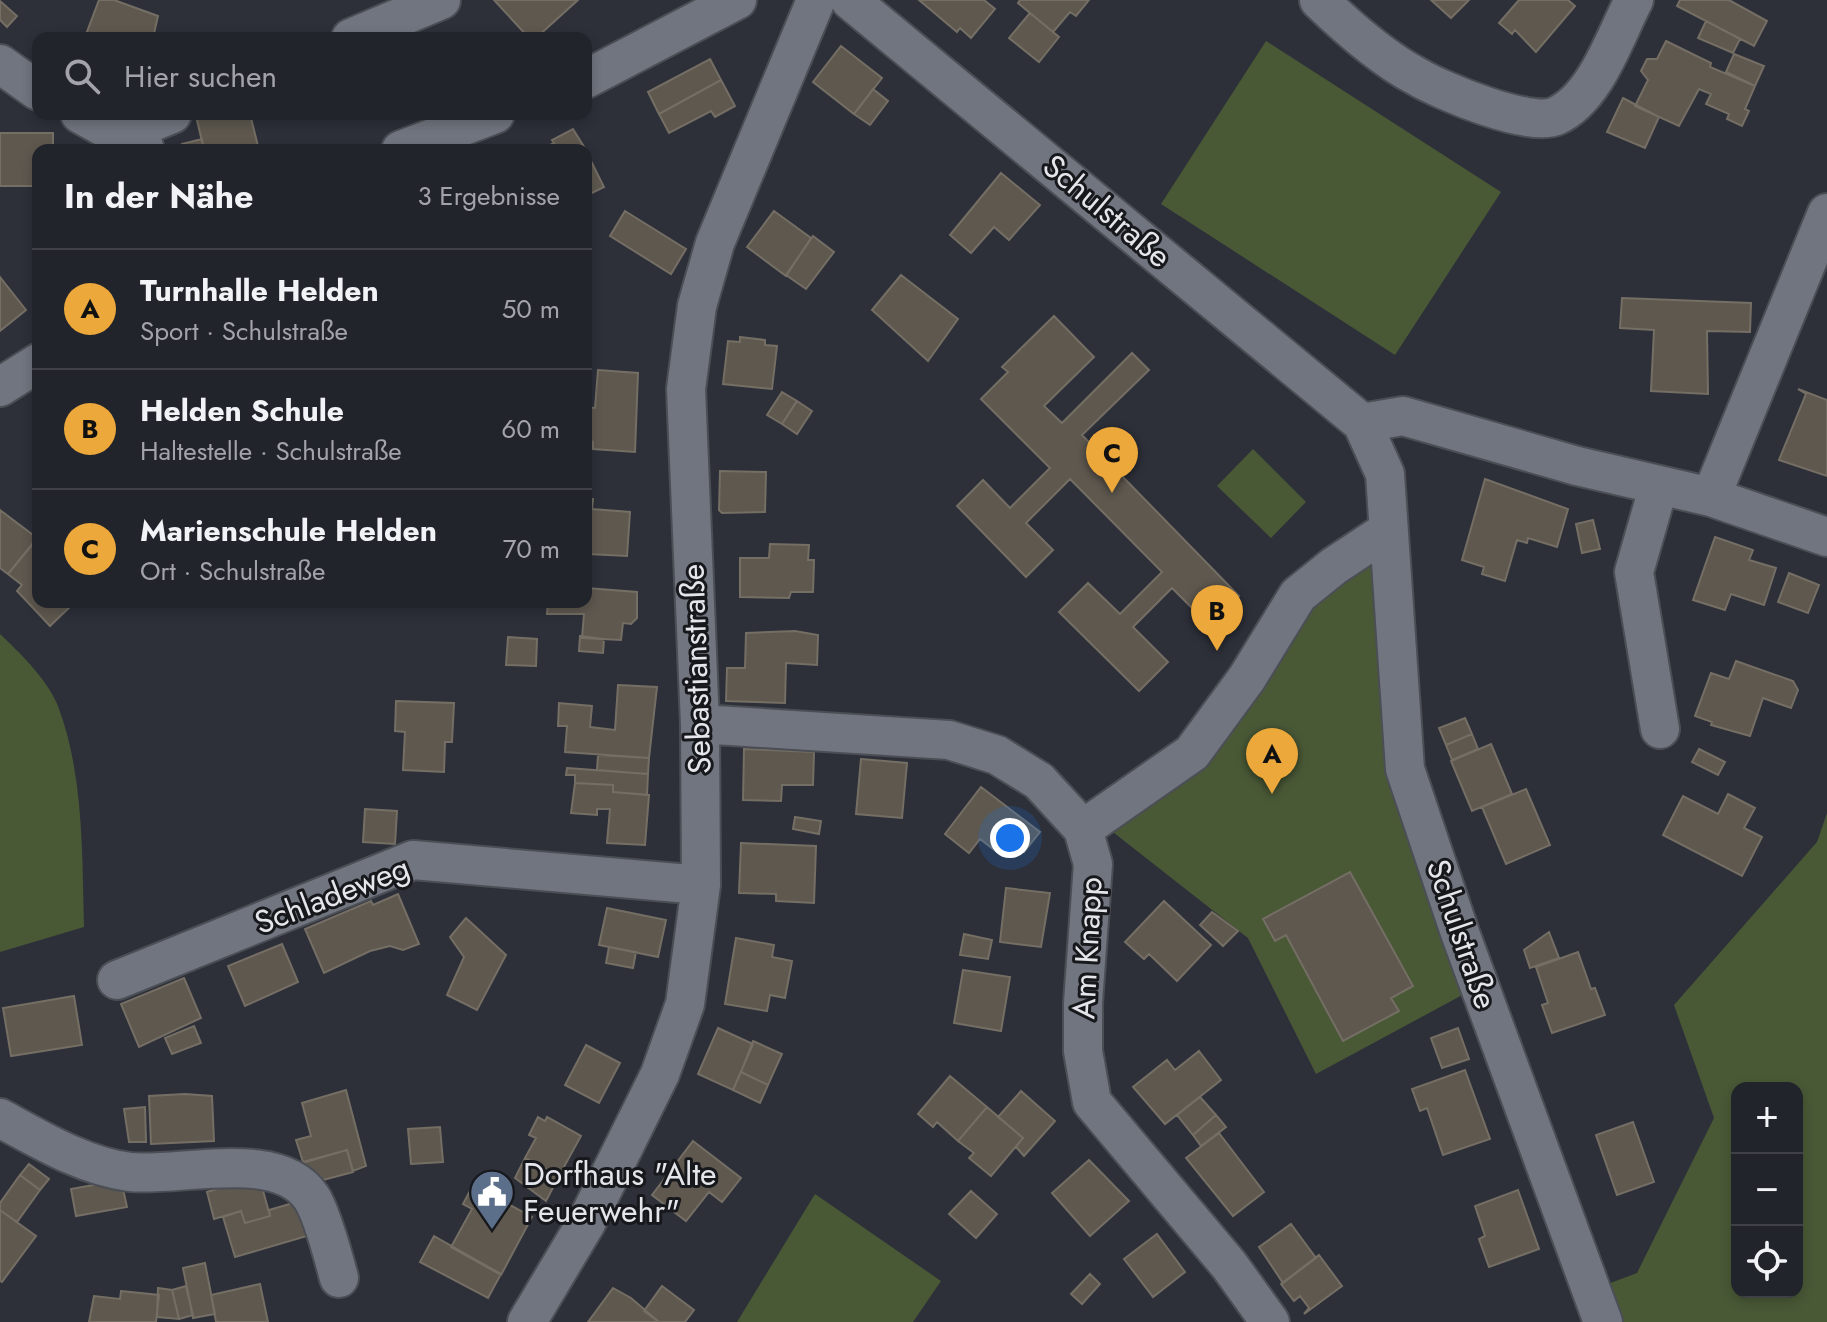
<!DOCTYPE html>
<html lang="de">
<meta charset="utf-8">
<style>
:root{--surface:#22242b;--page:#2e3037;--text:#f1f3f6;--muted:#a2a4a9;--line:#3f4147;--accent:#eda83c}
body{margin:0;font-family:Jost,sans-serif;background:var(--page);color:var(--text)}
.controls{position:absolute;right:24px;bottom:24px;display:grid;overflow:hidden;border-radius:16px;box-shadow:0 4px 12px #0003}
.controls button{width:72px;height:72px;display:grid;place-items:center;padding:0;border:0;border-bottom:2px solid var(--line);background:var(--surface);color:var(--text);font:40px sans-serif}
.you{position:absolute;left:1010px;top:838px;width:28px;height:28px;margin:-20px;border:6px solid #fff;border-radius:50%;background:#1a73e8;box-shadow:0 0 0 12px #1a73e833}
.badge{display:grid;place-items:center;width:52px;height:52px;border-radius:50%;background:var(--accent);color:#111;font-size:26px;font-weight:700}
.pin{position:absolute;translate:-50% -66px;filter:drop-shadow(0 2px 4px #0008)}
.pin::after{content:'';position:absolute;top:42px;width:28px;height:24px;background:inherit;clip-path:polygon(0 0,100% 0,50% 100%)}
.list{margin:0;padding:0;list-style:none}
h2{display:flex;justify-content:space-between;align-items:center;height:104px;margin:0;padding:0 32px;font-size:34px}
h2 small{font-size:26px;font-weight:400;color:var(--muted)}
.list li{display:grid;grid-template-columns:52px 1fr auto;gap:24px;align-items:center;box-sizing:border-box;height:120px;padding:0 32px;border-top:2px solid var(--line)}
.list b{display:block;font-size:30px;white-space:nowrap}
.list p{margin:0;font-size:26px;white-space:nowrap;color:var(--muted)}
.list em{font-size:26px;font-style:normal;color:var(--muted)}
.icon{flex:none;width:44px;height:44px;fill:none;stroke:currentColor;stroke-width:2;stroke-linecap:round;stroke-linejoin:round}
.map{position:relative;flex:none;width:1827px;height:1322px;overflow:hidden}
.search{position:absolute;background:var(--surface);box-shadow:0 4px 12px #0003;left:32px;top:32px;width:560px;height:88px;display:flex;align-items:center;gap:20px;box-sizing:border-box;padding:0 28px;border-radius:16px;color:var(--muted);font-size:30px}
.panel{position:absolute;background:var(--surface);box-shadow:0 4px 12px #0003;left:32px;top:144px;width:560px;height:464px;border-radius:16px}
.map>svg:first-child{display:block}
.green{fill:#495936;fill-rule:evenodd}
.building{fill:#5e584f;stroke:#746e64;stroke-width:2}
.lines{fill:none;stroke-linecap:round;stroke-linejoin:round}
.minor-casing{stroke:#4b4e55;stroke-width:42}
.minor{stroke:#71757f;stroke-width:38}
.labels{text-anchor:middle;stroke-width:6;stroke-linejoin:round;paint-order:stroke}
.street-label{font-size:32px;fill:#e4e6ec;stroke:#17181c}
.poi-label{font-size:32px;fill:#e4e6ec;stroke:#17181c;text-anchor:start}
</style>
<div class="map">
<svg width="1827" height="1322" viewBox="0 0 1827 1322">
<rect width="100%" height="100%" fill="#2d3039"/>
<path class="green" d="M1266,41L1501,192L1395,355L1161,204Z
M1253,449L1306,502L1271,538L1217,486Z
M1387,531L1405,769L1479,986L1316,1074L1248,938L1095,818L1192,753L1298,595Z
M0,634C21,654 47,679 58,706C84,775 82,854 84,927L0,952Z
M1827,813V1322H1603L1592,1290L1637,1273L1714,1118L1674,1005L1817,842ZM1737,1088H1797V1292H1737Z
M815,1194L941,1281L913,1322H737Z"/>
<path class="building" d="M99,0H114L158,16L153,38L85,37Z
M494,0H578L536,38H529Z
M919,0H984L995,9L971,38L960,28L957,32Z
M1020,0H1089L1076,16L1070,12L1053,32L1018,3Z
M1431,0H1469L1451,18Z
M1519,0H1568L1575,6L1536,52L1515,30L1512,34L1499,23Z
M1680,0H1729L1767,21L1754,46L1677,6Z
M0,1L17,16L7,27L0,20Z
M1030,13L1059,37L1039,62L1009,38Z
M1706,21L1740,39L1733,53L1698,38Z
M1666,41L1711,63L1710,67L1755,86L1745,109L1749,111L1742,126L1727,119L1729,114L1706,104L1711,94L1699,89L1679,126L1635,106L1648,80L1641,71L1647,59H1657Z
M841,46L882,78L854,114L813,82Z
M1734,54L1764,66L1755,86L1726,72Z
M710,59L721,80L659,114L648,92Z
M721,80L735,106L715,117L711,111L669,133L659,114Z
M873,89L888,101L870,125L854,114Z
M1623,98L1659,117L1645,148L1607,132Z
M205,114H250L259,150H204L196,116Z
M573,129L586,150H540L554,143L552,140Z
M0,133H53V150H38V186H0Z
M202,139L204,150H184L182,144Z
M586,151L604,187L586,196Z
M1001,173L1040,205L1009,240L994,227L971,253L950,235Z
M625,211L686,249L671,274L610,236Z
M774,211L811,238L786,276L747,247Z
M813,236L834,252L806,289L786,275Z
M901,275L958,319L928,361L872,310Z
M0,277L26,310L0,331Z
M1622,298L1751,303L1750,332L1707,331L1708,394L1651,391L1654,330L1620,328Z
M1054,316L1094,357L1044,406L1062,423L1132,353L1149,370L1082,435L1239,596L1209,625L1172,588L1133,627L1168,662L1139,691L1059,612L1088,583L1120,614L1162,572L1070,479L1026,523L1053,550L1026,577L957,506L983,480L1010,508L1050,468L981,399L1008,372L1002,367Z
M740,337L765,340V345L777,346L772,389L723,384L728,341L740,342Z
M598,370L638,373L635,452L593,449V442L586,439V407L595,408Z
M1798,389L1827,400V476L1779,460L1806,394Z
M782,392L797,401L782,424L767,415Z
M797,401L812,411L797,434L782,424Z
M720,471L766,472L765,512L722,513L719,510Z
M1485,479L1568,509L1557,547L1528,538L1527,543L1517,540L1505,581L1482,574L1484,567L1462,560Z
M586,498L593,499L592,509L630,512L627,556L588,554Z
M0,510L37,538L8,574L0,568Z
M1593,520L1600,549L1582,553L1576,524Z
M1715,537L1753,550L1749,560L1776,568L1764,605L1731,594L1725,610L1693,600Z
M770,544L809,545L808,560H814L813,592H791L789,598L740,597V558H769Z
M32,545L38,550V602H75L50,626L17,591L22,585L8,574Z
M1789,573L1819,585L1808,613L1778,602Z
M586,588L637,592V618L631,624L623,623L621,640L582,638L584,614H547L548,602H586Z
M795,631L818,635L817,665L786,663L785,703L726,701L727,668H745L746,633Z
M580,636L604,639L603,653L579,651Z
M508,637L537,639L536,666L506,665Z
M1736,661L1793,681L1798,690L1791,708L1763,698L1750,736L1711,725L1712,722L1695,716L1711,673L1729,679Z
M618,685L657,687L649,758L565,752L567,726H558L559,703L592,706L590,727L615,730Z
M396,701L454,703L452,742H445L444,772L403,770L405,732L395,731Z
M1465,718L1472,734L1446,745L1439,728Z
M1472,734L1478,749L1452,760L1446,745Z
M1491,744L1512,794L1472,811L1451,761Z
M744,749L814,752L813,785H782L781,801L743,800Z
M1699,749L1725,762L1718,775L1692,762Z
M598,755L649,758L648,774L597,770Z
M861,759L907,763L902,818L856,814Z
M567,768L648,774L647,795L613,792V785L575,783V775H566Z
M575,783L613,785V792L649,795L645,845L607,843L610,809H597V815L571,813Z
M981,787L1040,832L1024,852L1007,838L997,852L980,839L969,853L945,834Z
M1526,789L1550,845L1506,864L1482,807Z
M1728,794L1755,808L1744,828L1762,837L1742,876L1663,835L1683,796L1718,814Z
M365,809L397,811L395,844L363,842Z
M795,817L821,821L819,834L793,829Z
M741,843L816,846L814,903L776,901V894L739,893Z
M1350,872L1413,986L1391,998L1399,1011L1343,1041L1286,935L1275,941L1263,919Z
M1006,888L1050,893L1041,947L1000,942Z
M398,894L419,944L403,950L390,946L370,951L324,973L305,929L371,901L373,905Z
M1164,901L1211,945L1177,981L1149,954L1144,959L1125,942Z
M607,908L666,920L658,957L599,945Z
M1212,912L1238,931L1223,946L1200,925Z
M466,918L506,955L477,1010L447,995L464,957L450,937Z
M1549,932L1559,958L1530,968L1524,950Z
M964,934L992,940L988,959L960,955Z
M736,938L774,945L772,957L792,961L785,998L770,995L767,1011L725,1004Z
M282,944L298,982L245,1006L228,966Z
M609,947L636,952L633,968L606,963Z
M1578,952L1591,989L1595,988L1605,1015L1552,1033L1542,1005L1548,1003L1536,967Z
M963,970L1010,977L1001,1031L954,1023Z
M184,978L201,1018L139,1047L121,1004Z
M74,996L82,1045L11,1056L3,1008Z
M194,1026L201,1043L172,1054L165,1038Z
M718,1028L753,1044L733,1090L698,1074Z
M1458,1028L1469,1059L1442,1068L1431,1038Z
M753,1041L782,1054L768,1085L741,1072Z
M586,1045L620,1063L599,1103L565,1085Z
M1199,1051L1221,1080L1165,1124L1133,1087L1167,1060L1175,1070Z
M1465,1070L1490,1139L1443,1155L1427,1108L1420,1111L1412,1089Z
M741,1072L768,1085L760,1103L733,1090Z
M950,1076L987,1107L958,1141L937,1122L933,1127L918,1114Z
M346,1090L366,1166L353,1171L347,1150L303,1162L296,1140L311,1136L302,1103Z
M1021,1091L1055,1121L1024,1156L1016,1147L1023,1138L998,1117Z
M185,1094L212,1096L214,1141L151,1144L149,1096Z
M1200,1097L1216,1115L1193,1135L1177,1115Z
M145,1107L146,1142H129L124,1109Z
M987,1107L1023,1138L991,1176L969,1158L974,1153L958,1141Z
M1216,1115L1226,1127L1201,1146L1193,1135Z
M538,1117L545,1121L547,1117L581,1136L559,1176L525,1158L536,1138L529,1135Z
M1633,1122L1654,1182L1617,1195L1596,1135Z
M440,1127L443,1162L411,1164L408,1129Z
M1219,1133L1264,1192L1233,1216L1186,1158Z
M693,1141L741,1178L722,1202L709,1192L686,1221L652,1195Z
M347,1150L353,1172L308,1184L302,1163Z
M525,1158L559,1176L546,1201L515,1178Z
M1089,1160L1129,1201L1090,1236L1052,1193Z
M29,1164L49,1179L40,1190L20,1175Z
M20,1175L40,1190L17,1222L0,1210V1203Z
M259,1176L270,1216L245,1223L241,1211L214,1219L207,1192Z
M121,1180L127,1207L76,1216L71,1189Z
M473,1185L532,1217L501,1275L451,1247L472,1209L463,1204Z
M1518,1190L1539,1249L1489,1267L1479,1239L1485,1236L1475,1206Z
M971,1191L997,1214L976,1238L949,1214Z
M300,1201L310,1235L235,1257L223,1217L241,1211L245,1223L270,1216L269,1210Z
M0,1210L36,1236L2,1282L0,1281Z
M1291,1224L1316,1258L1283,1283L1259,1247Z
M1157,1234L1185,1272L1153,1297L1124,1259Z
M434,1236L501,1274L488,1298L420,1262Z
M1319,1255L1342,1286L1304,1314L1309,1308L1300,1296L1294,1301L1281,1284Z
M205,1263L215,1314L193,1318L183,1268Z
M1090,1274L1100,1284L1082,1304L1071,1294Z
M260,1284L268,1322H216L211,1295Z
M186,1286L193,1315L179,1319L172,1290Z
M662,1286L694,1310L685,1322H659L644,1311Z
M158,1288L172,1290L179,1319L157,1317Z
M613,1288L631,1298L659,1322H588Z
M121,1291L159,1295L156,1322H89L94,1296L120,1299Z"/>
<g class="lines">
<g class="minor-casing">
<path id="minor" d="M850,0L1362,423L1385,474L1405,769L1460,933L1603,1322
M1319,0C1345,25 1384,59 1416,76C1441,91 1530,128 1556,116C1596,98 1615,36 1634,0
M351,38L441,0
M0,64L38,91
M586,79L737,0
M80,114L107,129L138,128L145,150
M138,128L172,114
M401,150L495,114
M0,387L38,363
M1362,423L1403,416L1577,466L1711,497L1827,537
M1659,485L1634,572L1660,729
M1711,497L1827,213
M700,724L949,740L997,755L1039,781L1083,829L1093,864L1083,1003V1051L1092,1102L1229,1265L1270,1322
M1083,829L1192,753L1247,678L1298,595L1334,566L1387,531
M117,980L413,860L701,885
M0,1118C39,1139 85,1167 130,1172C181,1177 278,1148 311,1197C321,1211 334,1259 339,1278
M527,1322L586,1223L660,1074L685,1004L701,885L700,724L686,389L697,306L715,243L816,0"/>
</g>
<use href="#minor" class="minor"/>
</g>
<defs>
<g id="civic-pin" transform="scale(2.3)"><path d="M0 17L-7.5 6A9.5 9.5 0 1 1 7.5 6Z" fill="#5c6f8a" stroke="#17181c"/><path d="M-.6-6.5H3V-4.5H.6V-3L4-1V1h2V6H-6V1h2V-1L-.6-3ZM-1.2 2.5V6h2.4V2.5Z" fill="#fff"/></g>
</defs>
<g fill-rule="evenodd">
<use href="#civic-pin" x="492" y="1192"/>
</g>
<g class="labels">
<g class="street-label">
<text transform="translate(1107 211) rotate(40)" y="11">Schulstraße</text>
<text transform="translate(696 669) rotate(-92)" y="11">Sebastianstraße</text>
<text transform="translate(332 895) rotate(-21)" y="11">Schladeweg</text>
<text transform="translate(1462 934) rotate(71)" y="11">Schulstraße</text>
<text transform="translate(1087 948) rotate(-87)" y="11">Am Knapp</text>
</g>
<g class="poi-label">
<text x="523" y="1185">Dorfhaus "Alte<tspan x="523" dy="37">Feuerwehr"</tspan></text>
</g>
</g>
</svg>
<div class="controls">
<button>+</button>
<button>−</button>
<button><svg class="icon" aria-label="locate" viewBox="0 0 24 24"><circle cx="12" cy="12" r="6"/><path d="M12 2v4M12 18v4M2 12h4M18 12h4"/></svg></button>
</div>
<div class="you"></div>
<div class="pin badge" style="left:1272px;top:794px">A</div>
<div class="pin badge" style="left:1217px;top:651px">B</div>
<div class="pin badge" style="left:1112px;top:493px">C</div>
<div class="search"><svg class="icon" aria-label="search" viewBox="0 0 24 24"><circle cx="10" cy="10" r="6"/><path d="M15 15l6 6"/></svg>Hier suchen</div>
<section class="panel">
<h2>In der Nähe<small>3 Ergebnisse</small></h2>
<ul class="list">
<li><span class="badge">A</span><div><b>Turnhalle Helden</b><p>Sport · Schulstraße</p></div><em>50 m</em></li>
<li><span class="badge">B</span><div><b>Helden Schule</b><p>Haltestelle · Schulstraße</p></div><em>60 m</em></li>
<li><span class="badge">C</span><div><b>Marienschule Helden</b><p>Ort · Schulstraße</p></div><em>70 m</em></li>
</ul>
</section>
</div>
